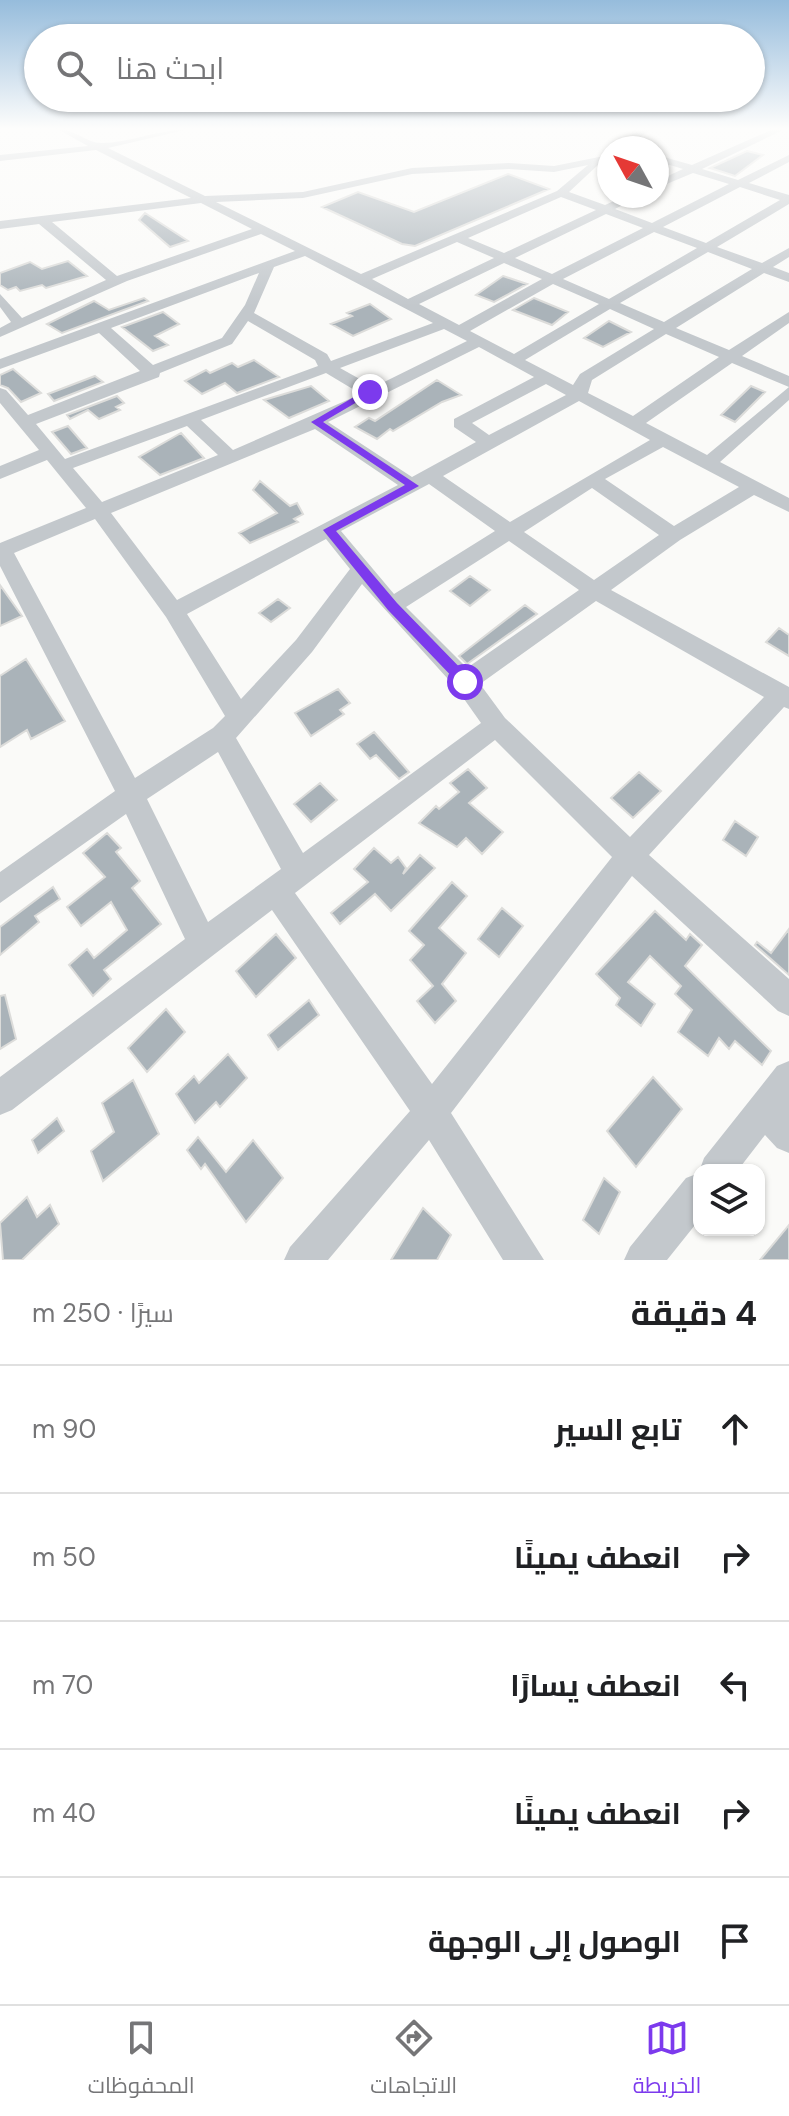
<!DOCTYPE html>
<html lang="ar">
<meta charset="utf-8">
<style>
:root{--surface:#fff;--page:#f6f6f6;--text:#202124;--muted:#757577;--line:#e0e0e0;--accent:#7c3aed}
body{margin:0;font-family:"DM Sans",Cairo,sans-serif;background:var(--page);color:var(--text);direction:rtl}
.controls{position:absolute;right:24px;bottom:24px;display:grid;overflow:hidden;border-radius:16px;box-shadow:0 2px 6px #0004}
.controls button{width:72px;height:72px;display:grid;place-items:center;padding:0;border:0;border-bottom:2px solid var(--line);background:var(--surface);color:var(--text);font:40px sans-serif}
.compass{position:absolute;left:597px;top:136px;width:72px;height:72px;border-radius:50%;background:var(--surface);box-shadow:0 2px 6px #0004;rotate:310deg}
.stop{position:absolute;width:24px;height:24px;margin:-18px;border:6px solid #7c3aed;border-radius:50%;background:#fff}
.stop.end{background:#7c3aed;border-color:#fff;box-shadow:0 2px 8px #0008}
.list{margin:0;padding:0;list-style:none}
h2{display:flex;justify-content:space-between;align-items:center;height:104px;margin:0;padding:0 32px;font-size:34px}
h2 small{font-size:26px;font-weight:400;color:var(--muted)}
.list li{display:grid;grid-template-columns:52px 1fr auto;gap:24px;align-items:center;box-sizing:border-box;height:128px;padding:0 32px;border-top:2px solid var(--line)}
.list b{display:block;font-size:30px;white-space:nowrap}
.list em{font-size:26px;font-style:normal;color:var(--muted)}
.icon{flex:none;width:44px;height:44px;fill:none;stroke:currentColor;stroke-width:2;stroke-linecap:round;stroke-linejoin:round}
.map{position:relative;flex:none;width:789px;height:1260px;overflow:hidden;direction:ltr}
.search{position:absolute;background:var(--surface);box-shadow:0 2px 6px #0004;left:24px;right:24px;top:24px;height:88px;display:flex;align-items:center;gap:20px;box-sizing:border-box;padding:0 28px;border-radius:44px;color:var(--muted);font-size:30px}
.sheet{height:744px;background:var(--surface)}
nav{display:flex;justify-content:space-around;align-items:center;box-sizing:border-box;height:112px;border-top:2px solid var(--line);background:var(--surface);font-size:22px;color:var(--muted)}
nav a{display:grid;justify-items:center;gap:4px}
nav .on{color:var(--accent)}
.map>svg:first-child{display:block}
.building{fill:#aab3b9;stroke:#dcdcda;stroke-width:2}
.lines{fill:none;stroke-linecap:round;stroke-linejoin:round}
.minor{fill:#c3c8cc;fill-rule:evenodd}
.route{fill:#7c3aed}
</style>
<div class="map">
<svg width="789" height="1260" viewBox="0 0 789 1260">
<rect width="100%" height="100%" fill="#fafaf8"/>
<path class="building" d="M747,151L763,155L735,176L710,168Z
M508,174L549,189L415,246L402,244L322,207L358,192L414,212Z
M145,213L188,241L170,247L139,220Z
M68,261L87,276L46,288L42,285L20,291L16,287L8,290L0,285V273L30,262L42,269Z
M503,276L527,284L494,302L476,295Z
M144,298L148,301L62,333L47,324L94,301L109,310Z
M534,298L568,312L552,325L513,310Z
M370,304L391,319L353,336L331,324L352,316L347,313Z
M163,312L179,324L155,336L168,345L153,351L122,327Z
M609,321L631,332L603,347L584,338Z
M254,360L279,377L237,393L225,383L202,394L185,381L206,370L210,373L232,363L238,367Z
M13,369L41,393L21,402L8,388L0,385V375Z
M95,376L103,382L54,401L48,394Z
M437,380L461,395L442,402L393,431L390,429L377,439L355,427L369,418L375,421Z
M311,386L329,401L289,418L264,400Z
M751,386L765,392L735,422L721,415Z
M117,396L124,403L116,407L120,410L99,419L88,410L70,419L67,415Z
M68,426L87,448L71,454L52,432Z
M181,433L204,458L160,475L139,457Z
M260,481L290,506L297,503L303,514L294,519L298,522L250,543L239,533L277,513L253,490Z
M470,576L490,590L470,606L450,591Z
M0,585L22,616L0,626Z
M278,599L290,608L271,622L259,613Z
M525,605L537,614L467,664L459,656Z
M779,628L789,635V656L766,642Z
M26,659L65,721L31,739L27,730L0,747V676Z
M338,689L350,703L340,710L344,714L311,736L295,713Z
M374,732L409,772L399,779L376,755L370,759L357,744Z
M468,769L487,788L469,803L503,832L482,854L466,838L457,847L419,823L436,806L439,809L459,792L450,783Z
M639,772L661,791L633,818L611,798Z
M320,783L337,800L311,822L294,804Z
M735,821L758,837L746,856L723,840Z
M107,833L121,848L116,852L140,881L132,888L161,924L104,970L111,979L93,996L69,965L87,949L94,958L127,930L111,902L81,926L67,907L105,877L83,853Z
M374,848L391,863L398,857L406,868L403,874L420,855L435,868L391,911L375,894L340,924L331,913L368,882L354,869Z
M452,882L467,896L439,928L466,953L442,984L456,1001L435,1023L417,1001L433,986L410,960L424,945L409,931Z
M53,887L60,899L35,916L39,922L0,955V927Z
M502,908L523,926L499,957L478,939Z
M655,911L686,940L690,934L702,945L685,966L771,1051L762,1065L735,1041L729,1049L719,1038L708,1056L678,1032L692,1010L675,994L681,986L650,956L628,982L655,1004L641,1026L616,1005L620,998L596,974Z
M789,929V975L755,945L757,942L771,953Z
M276,934L296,958L256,997L236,971Z
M5,995L16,1039L0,1049V996Z
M309,1000L319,1015L278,1050L268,1035Z
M166,1009L185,1032L147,1072L128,1048Z
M228,1054L247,1078L220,1107L216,1102L195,1123L176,1094L194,1076L199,1083Z
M653,1077L682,1109L636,1167L607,1131Z
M133,1080L159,1134L103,1181L91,1151L114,1132L102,1103Z
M57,1118L64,1131L38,1153L32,1140Z
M198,1137L226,1172L253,1140L283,1178L246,1222L205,1164L201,1169L187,1150Z
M604,1178L620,1192L599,1234L583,1220Z
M27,1197L37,1217L50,1205L59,1224L22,1260H3L0,1223Z
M423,1208L451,1235L437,1260H391Z
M789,1225V1260H760Z"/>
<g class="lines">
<path class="minor" d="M59,130C75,129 87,143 101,143C129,143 156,130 185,130L108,148L205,196L303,192L412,168L509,163L554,166L604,156L608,161L600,163L569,192L605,205L625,196H640L615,209L652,223L729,184L693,173L657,188V181L683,169L657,161V155L692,165L771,130H783L702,169L738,180L789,155V162L749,183L789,195V204L717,247L762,263L789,248V257L773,267L789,273V282L764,273L676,328L729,350L789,312V323L742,356L789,376V387L732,363L646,423L707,455L789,387V400L720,462L789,498V512L754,495L680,540L611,590L789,687V709L784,707L649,855L789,979V1016L778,1011L632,876L451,1113L544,1260H503L429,1140L328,1260H284L290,1247L410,1111L272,910L12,1110L0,1115V1077L185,939L126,814L0,903V872L115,791L0,566V543L86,508L47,460L0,479V466L39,450L0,403V388L6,390L28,415L140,371L99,333L0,369V359L295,251L261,234L127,281L0,337V328L11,322L0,307V294L22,318L106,280L39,224L0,229V221L191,198L96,150L0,161V155L88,146ZM588,165L557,191L361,274L216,202L303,198L412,174L509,169L554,172ZM740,187L780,200L706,243L663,227ZM561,197L596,210L504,253L468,238ZM201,203L252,229L117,276L52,222ZM606,214L643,228L552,274L515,258ZM654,232L697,248L609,299L563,279ZM457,242L494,258L408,299L372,279ZM708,252L752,269L664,322L620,303ZM305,256L433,323L331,361L327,354L254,313L274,267ZM504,263L542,279L459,325L419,304ZM259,273L245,305L222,338L153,365L111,328ZM553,284L599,304L514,354L470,331ZM610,309L654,329L580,374L573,385L525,360ZM248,321L315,360L318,366L65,459L36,424L159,377L160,373L232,344ZM444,329L467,341L374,387L340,368ZM666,334L719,357L633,416L588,393L592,380ZM479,347L534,377L454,419V427L476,442L412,477L328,422ZM326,373L361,394L233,450L201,420ZM546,384L566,395L489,435L472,423ZM579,401L650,440L510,522L443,476ZM187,426L218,455L102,502L73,468ZM315,429L398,485L177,600L111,513ZM663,447L739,487L674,526L605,479ZM429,484L495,531L394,594L341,531ZM592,488L659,535L594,580L524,532ZM95,519L166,617L225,716L213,728L135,778L14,553ZM326,539L350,569L296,640L241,699L187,614ZM509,541L579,590L467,668L406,607ZM362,584L457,689L481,723L303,853L236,738L312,652ZM596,601L764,697L630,837L505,718L480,684ZM495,740L612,857L432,1084L295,893ZM218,752L281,869L208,922L147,799Z
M639,130H650L624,148H612Z
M789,1061V1153L777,1148L765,1135L738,1170L699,1172L704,1158L777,1066Z
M699,1173V1220L667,1260H624L630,1247L686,1178Z"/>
</g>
<linearGradient id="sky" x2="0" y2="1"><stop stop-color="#96bcdc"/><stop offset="0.42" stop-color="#fdfdfc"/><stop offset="1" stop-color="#fdfdfc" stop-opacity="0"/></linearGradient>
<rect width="789" height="306" fill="url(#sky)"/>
<path class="route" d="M366,390L374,392L323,422L419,486L336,531L397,603L470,678V686H461L388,610L323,530L405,485L311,422Z"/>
</svg>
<div class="controls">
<button><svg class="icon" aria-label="layers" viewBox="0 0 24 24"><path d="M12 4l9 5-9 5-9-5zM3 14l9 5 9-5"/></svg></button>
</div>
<svg class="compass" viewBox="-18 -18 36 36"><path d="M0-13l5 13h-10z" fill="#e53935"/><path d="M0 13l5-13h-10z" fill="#757577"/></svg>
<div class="stop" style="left:465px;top:682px"></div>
<div class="stop end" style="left:370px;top:392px"></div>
<div class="search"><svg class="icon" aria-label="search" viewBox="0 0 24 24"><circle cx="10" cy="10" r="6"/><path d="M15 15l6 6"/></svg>ابحث هنا</div>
</div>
<section class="sheet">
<h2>4 دقيقة<small>سيرًا · 250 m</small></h2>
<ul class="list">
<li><svg class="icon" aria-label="ahead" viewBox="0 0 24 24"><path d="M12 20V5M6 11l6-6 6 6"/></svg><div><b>تابع السير</b></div><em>90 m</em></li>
<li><svg class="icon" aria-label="right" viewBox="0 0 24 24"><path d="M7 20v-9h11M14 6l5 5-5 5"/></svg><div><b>انعطف يمينًا</b></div><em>50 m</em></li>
<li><svg class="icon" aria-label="left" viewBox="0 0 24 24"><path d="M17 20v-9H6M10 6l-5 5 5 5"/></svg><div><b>انعطف يسارًا</b></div><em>70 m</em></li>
<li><svg class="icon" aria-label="right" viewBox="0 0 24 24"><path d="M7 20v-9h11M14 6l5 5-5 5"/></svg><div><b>انعطف يمينًا</b></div><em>40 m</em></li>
<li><svg class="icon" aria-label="arrive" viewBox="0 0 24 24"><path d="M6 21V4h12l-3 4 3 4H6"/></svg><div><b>الوصول إلى الوجهة</b></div></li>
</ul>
</section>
<nav>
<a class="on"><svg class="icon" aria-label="map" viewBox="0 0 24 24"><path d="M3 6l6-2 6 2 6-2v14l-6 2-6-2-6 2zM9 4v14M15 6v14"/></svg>الخريطة</a>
<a><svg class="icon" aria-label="directions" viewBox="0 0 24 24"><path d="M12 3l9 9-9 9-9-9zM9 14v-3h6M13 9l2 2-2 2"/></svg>الاتجاهات</a>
<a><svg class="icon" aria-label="saved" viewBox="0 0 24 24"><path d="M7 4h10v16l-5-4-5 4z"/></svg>المحفوظات</a>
</nav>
